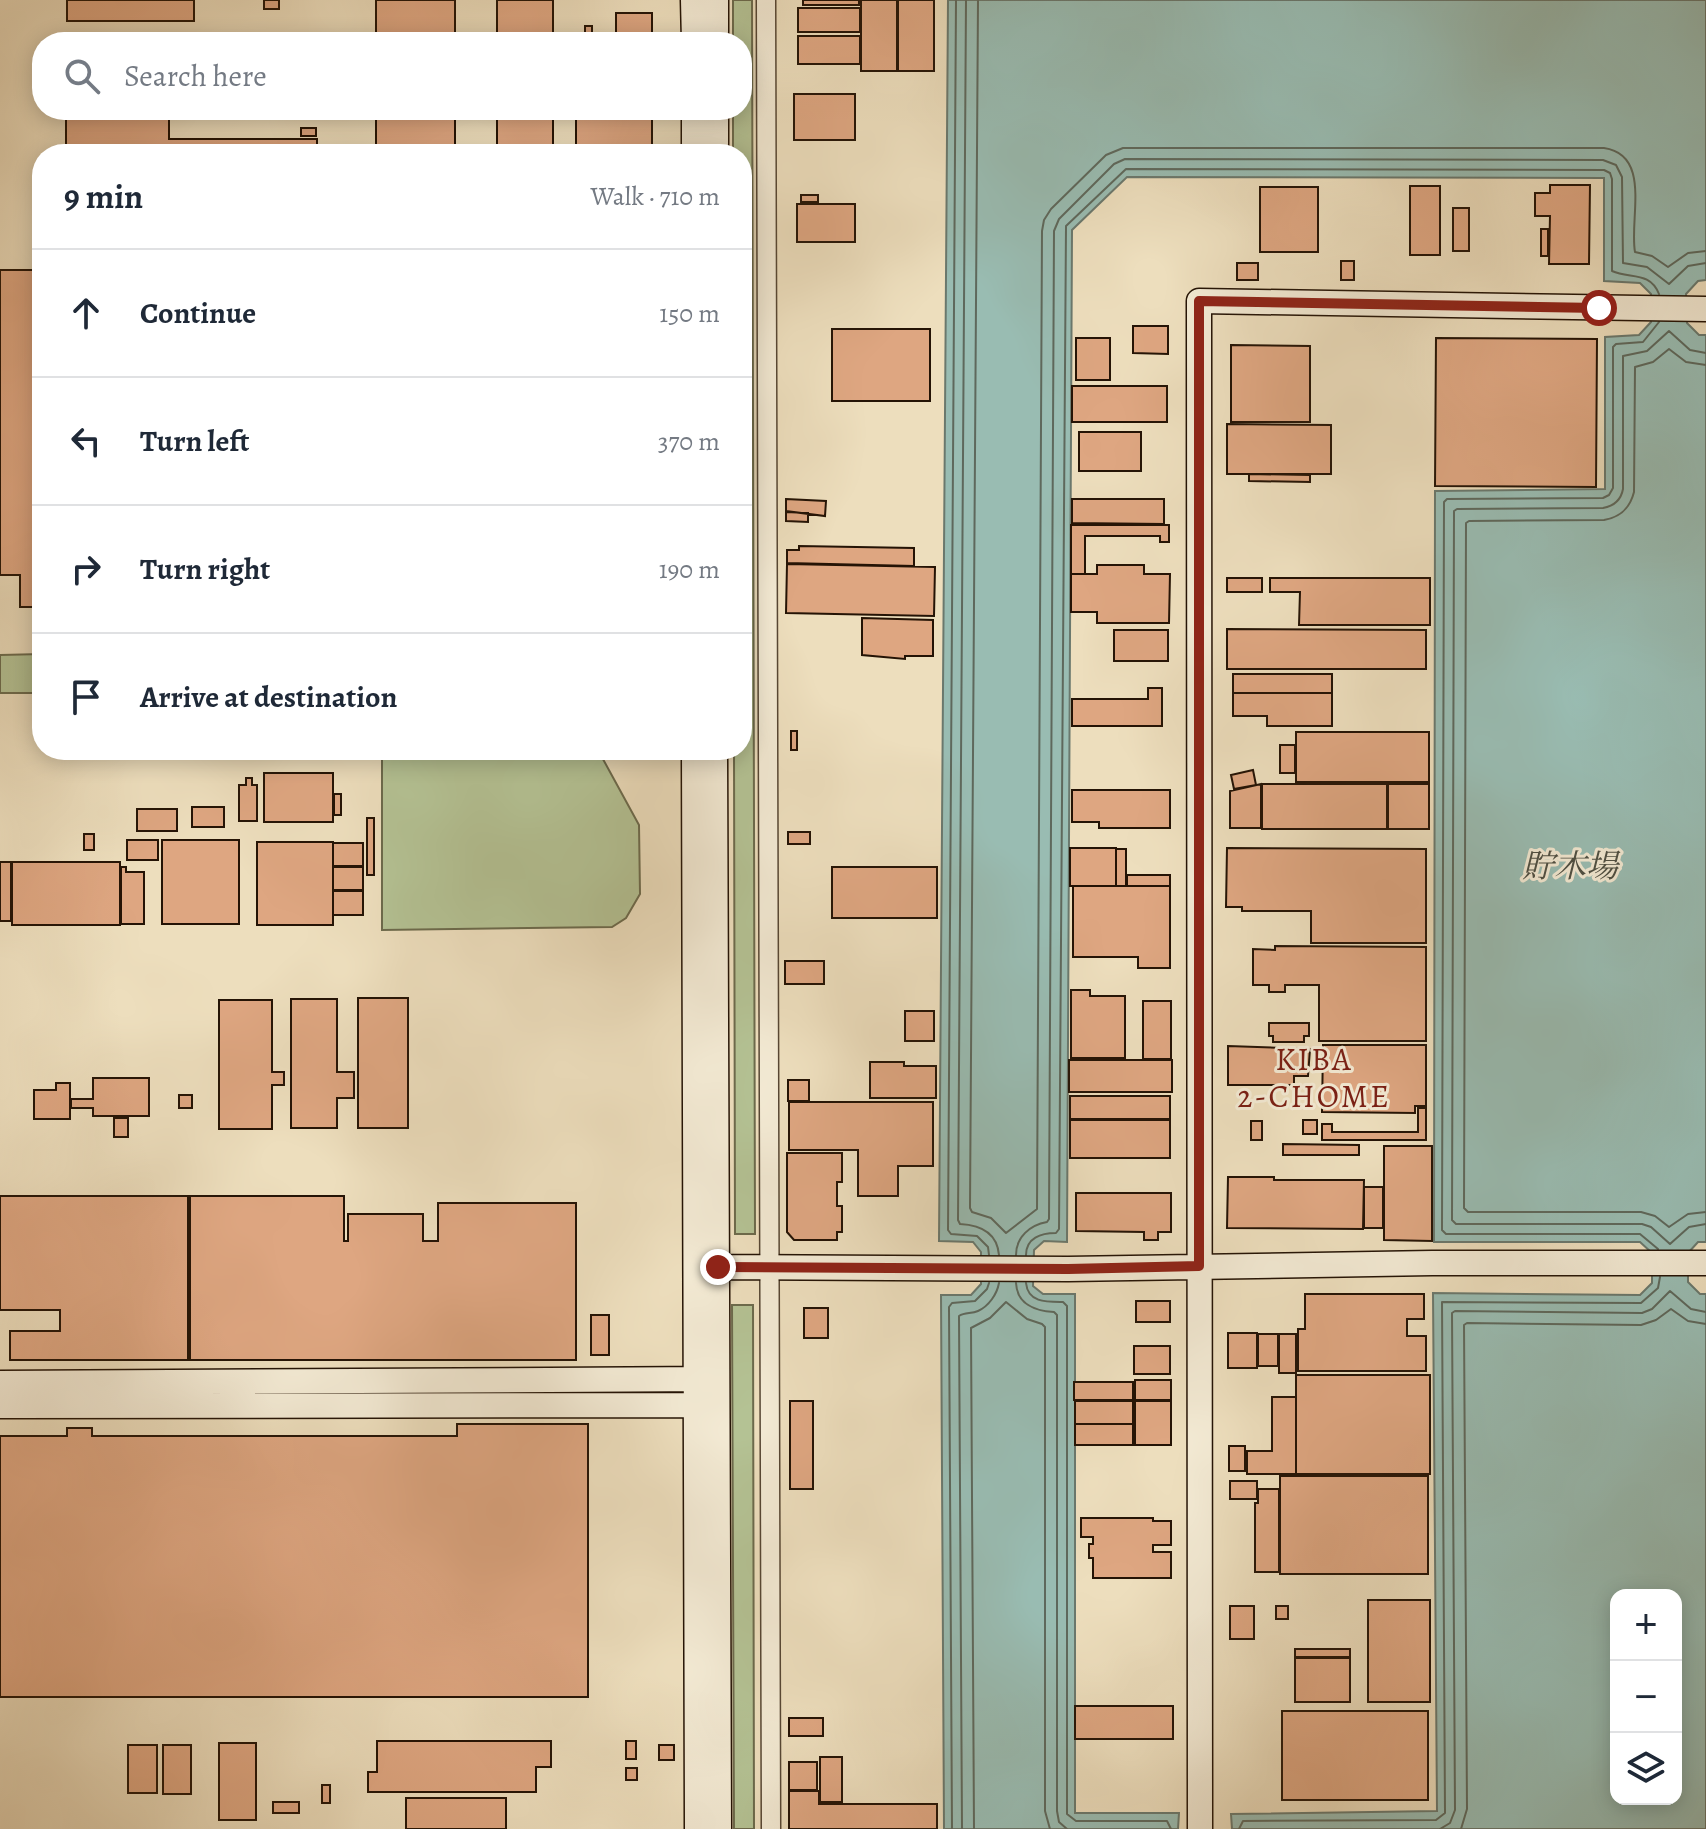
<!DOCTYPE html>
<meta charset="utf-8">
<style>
:root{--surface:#fff;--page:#f2f2f3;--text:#1f2937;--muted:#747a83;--line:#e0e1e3}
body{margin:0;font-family:Alegreya,"Noto Serif JP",serif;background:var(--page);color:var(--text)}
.controls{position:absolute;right:24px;bottom:24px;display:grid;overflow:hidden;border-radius:16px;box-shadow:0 4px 20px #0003}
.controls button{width:72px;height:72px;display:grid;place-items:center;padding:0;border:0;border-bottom:2px solid var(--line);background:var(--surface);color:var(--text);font:40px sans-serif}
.stop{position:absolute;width:24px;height:24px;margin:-18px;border:6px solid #8f2418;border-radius:50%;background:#fff}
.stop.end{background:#8f2418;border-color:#fff;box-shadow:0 2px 8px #0008}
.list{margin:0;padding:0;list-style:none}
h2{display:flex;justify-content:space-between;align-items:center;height:104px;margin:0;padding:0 32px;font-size:34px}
h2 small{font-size:26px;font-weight:400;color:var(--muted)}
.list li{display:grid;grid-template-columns:52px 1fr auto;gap:24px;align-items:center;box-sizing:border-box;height:128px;padding:0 32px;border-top:2px solid var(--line)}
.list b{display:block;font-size:30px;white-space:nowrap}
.list em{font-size:26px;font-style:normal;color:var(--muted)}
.icon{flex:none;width:44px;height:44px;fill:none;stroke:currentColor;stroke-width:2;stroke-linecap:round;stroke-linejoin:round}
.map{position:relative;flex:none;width:1706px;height:1829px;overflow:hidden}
.search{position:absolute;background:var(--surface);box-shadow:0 4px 20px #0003;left:32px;top:32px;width:720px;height:88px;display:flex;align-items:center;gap:20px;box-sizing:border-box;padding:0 28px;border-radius:32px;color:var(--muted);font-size:30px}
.panel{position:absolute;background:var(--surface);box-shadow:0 4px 20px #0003;left:32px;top:144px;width:720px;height:616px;border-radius:32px}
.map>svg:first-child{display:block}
.green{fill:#b4c294;stroke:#6c6a4c;stroke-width:2}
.water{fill:#99bcb2;stroke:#6a786d;stroke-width:2;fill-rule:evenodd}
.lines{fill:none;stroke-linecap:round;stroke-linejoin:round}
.shore{stroke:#5e685c;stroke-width:2}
.building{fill:#dea681;stroke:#241305;stroke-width:2}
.street-casing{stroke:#564633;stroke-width:21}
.secondary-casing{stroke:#241305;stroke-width:27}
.street{stroke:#f3ead4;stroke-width:18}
.secondary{stroke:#f3ead4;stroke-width:24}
.route{stroke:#8f2418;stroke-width:10}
.labels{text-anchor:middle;stroke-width:6;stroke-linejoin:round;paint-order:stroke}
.water-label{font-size:32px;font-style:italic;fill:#4d4e42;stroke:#f3ead4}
.neighbourhood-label{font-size:32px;letter-spacing:2px;fill:#7a1f14;stroke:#f3ead4}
</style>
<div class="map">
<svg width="1706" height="1829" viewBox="0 0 1706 1829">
<rect width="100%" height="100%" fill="#eddebd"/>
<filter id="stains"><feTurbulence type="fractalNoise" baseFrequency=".0025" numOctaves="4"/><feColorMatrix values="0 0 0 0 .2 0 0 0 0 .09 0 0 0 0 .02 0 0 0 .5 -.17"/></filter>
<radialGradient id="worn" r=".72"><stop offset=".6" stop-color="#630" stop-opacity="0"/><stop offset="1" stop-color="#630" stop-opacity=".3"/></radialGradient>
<path class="green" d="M733,0H752L755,1234H735L734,750H742V154H733V110H742V42H733Z
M42,654V693H0V655Z
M382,750H598L639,825L640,894L626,918L612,927L382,930Z
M732,1305H753L754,1829H734Z"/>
<path class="water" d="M948,0H1706V280L1698,281L1686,294L1687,323L1699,335H1706V1242H1698L1688,1253V1282L1700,1294H1706V1829H1232L1231,1814L1437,1811L1433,1293L1640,1295L1652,1283V1253L1640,1242H1434L1435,491L1605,489V337L1639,335L1651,322V294L1640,283L1604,281V178L1127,177L1072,230L1067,1242L1044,1241L1034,1250L1033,1286L1043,1294H1075V1813H1179L1178,1829H944L941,1295H971L981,1284V1252L973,1242L939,1241ZM1616,1595H1676V1799H1616Z"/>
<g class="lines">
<path class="shore" d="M956,0L948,1230L951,1234L977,1236L988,1247L989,1255
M966,0L958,1220L960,1224C980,1225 997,1232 999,1255
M978,0L970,1208L972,1212L991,1218L1006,1233L1037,1209L1042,231L1044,220L1051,209L1106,155L1123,148H1604C1652,155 1629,219 1635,252L1652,256L1668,267L1688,253L1706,251
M1706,353L1690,350L1669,331L1647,351L1623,356V489C1621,500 1614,506 1603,508L1457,509L1454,511L1452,1220L1456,1224H1642L1651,1227L1670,1244L1689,1227L1706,1224
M1706,365L1686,362L1669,349L1653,362L1635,367L1634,492C1630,508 1621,517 1604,520L1469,521L1466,523L1464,1208L1468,1212H1641L1655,1216L1669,1227L1688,1214L1706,1212
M1658,1249L1640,1234H1446L1442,1230L1444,502L1447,499L1603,498L1609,495L1613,488V347L1616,344L1643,342L1659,322
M1016,1255C1016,1237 1030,1225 1047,1222L1049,1219L1054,231L1059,219L1114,164L1125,159L1603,160L1616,165L1622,177L1623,263L1647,267L1669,284L1688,266L1706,263
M1026,1255C1026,1238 1041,1233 1056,1233L1059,1229L1066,226L1126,169L1604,170L1610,173L1612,179V271C1630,279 1650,271 1659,294
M1016,1283C1017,1304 1035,1311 1054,1312L1057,1315V1811L1059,1822L1067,1829
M1026,1283C1028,1303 1047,1302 1063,1302L1067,1306V1814L1076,1821H1167L1171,1829
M952,1829L949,1307L952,1303L975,1301L987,1289L989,1283
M962,1829L959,1316C965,1312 971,1314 978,1311C989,1306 997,1294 999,1283
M974,1829L971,1328L990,1318L1006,1302L1027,1319L1042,1324L1045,1327V1811L1050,1829
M1239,1829L1243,1821L1436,1820L1445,1813L1442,1302L1641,1303L1658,1288L1660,1277
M1440,1829L1450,1823L1455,1810L1452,1313L1455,1311L1642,1313L1652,1309L1670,1291L1691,1309L1706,1312
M1461,1829L1467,1809L1464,1325L1467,1323L1641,1325L1656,1320L1671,1309L1688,1321L1706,1324"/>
</g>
<path class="building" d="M67,0H194V21H67Z
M264,0H279V9H264Z
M376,0H455V42H376Z
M497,0H553V42H497Z
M803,0H859V5H803Z
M861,0H897V71H861Z
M898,0H934V71H898Z
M798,8H860V32H798Z
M616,13H652V42H581V37H585V26H592V37H616Z
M798,36H860V64H798Z
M794,94H855V140H794Z
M66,110H169V139H317V154H66Z
M376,110H455V154H376Z
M497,110H553V154H497Z
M576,110H652V152H576Z
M301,128H316V136H301Z
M1550,185H1590L1589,264H1549L1550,216H1535V193H1550Z
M1410,186H1440V255H1410Z
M1260,187H1318V252H1260Z
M801,195H818V202H801Z
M797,204H855V242H797Z
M1453,208H1469V251H1453Z
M1541,229H1548V256H1541Z
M1341,261H1354V280H1341Z
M1237,263H1258V280H1237Z
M0,270H42V607H20V575H0Z
M1133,326H1168V354L1133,353Z
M832,329H930V401H832Z
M1076,338H1110V380H1076Z
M1436,338L1597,339L1596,487L1435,486Z
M1231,345L1310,346V422H1231Z
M1072,386H1167V422H1072Z
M1227,424L1331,425V474H1227Z
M1079,432H1141V471H1079Z
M1249,474L1310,475V482L1249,481Z
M786,499L826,501L825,516L786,511Z
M1072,499H1164V524L1072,523Z
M786,512L808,513V522L786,521Z
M1071,525H1169V542H1160V536H1085V574H1071Z
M799,546L914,548V566L787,563V550H799Z
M787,564L935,567L934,616L786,613Z
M1097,565H1144V574H1170L1169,623H1097V612H1071V574H1097Z
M1227,578H1262V592H1227Z
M1270,578H1430V625H1299L1300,592H1270Z
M862,618L933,620V656H905V659L862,655Z
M1227,629L1426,630V669H1227Z
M1114,630H1168V661H1114Z
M1233,674H1332V693H1233Z
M1148,688H1162V726H1072V699H1148Z
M1233,693H1332V726H1267V716H1233Z
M791,731H797V750H791Z
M1296,732H1429V782H1296Z
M1280,745H1295V773H1280Z
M1253,770L1256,785L1234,789L1231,775Z
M264,773H333V822H264Z
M246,778H252V785H257V821H239V785H246Z
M1261,784V828H1230V791Z
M1262,784H1387V829H1262Z
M1388,784H1429V829H1388Z
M1072,790H1170V828H1099V822H1072Z
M334,794H341V815H334Z
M192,807H224V827H192Z
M137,809H177V831H137Z
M367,818H374V875H367Z
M788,832H810V844H788Z
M84,834H94V850H84Z
M127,840H158V860H127Z
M162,840H239V924H162Z
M257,842H333V925H257Z
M333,843H363V866H333Z
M1070,848H1116V886H1070Z
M1227,848L1426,849V943H1311V911H1242V907H1226Z
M1116,849H1126V886H1116Z
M0,862H11V921H0Z
M12,862H120V925H12Z
M121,867H126V872H144V924H121Z
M333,867H363V890H333Z
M832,867H937V918H832Z
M1127,875H1170V886H1127Z
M1073,886H1170V968H1138V957H1073Z
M333,891H363V915H333Z
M1275,946L1426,947V1041H1319V985H1285V992H1269V985H1253V949L1275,950Z
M785,961H824V984H785Z
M1071,990H1090V996H1125V1058H1071Z
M358,998H408V1128H358Z
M291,999H337V1072H354V1098H337V1128H291Z
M219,1000H272V1072H284V1085H272V1129H219Z
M1143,1001H1171V1059H1143Z
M905,1011H934V1041H905Z
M1269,1023H1309V1036H1304V1042H1273V1036H1269Z
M1323,1045H1426V1106H1415V1113L1322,1112Z
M1228,1046L1310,1049L1308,1076H1294V1085H1228Z
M1069,1060H1172V1092H1069Z
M870,1062H904V1066H936V1098H870Z
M93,1078H149V1116H93V1108H71V1099H93Z
M788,1080H809V1101H788Z
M56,1083H70V1119H34V1090H56Z
M179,1095H192V1108H179Z
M1070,1096H1170V1119H1070Z
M789,1102H933V1166H898V1196H858V1150H789Z
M1418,1108H1426V1140H1322V1124H1332V1132H1418Z
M114,1118H128V1137H114Z
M1070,1120H1170V1158H1070Z
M1303,1120H1317V1134H1303Z
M1251,1121H1262V1140H1251Z
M1283,1144L1359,1145V1155H1283Z
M1384,1146H1432V1241L1384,1240Z
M787,1153H842V1182H837V1206H842V1232H837V1240H794L787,1232Z
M1228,1177H1274V1180H1364L1363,1229L1227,1228Z
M1364,1187H1383V1228H1364Z
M1076,1193H1171V1232H1158V1240H1144V1232L1076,1231Z
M0,1196H188V1360H10V1331H60V1310H0Z
M190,1196H344V1241H348V1214H423V1241H438V1203H576V1360H190Z
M1305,1294H1424V1319H1407V1336H1426V1371H1298V1329H1305Z
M1136,1301H1170V1322H1136Z
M804,1308H828V1338H804Z
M591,1315H609V1355H591Z
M1228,1333H1257V1368H1228Z
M1258,1334H1278V1366H1258Z
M1279,1334H1296V1373H1279Z
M1134,1346H1170V1374H1134Z
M1296,1375H1430V1474H1296Z
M1135,1380H1171V1400H1135Z
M1074,1382H1133V1400H1074Z
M1272,1397H1296V1474H1247V1451H1272Z
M790,1401H813V1489H790Z
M1075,1401H1133V1424H1075Z
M1135,1401H1171V1445H1135Z
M457,1424H588V1697H0V1436H67V1428H92V1436H457Z
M1075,1424H1133V1445H1075Z
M1229,1446H1245V1471H1229Z
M1280,1476H1428V1574H1280Z
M1230,1481H1257V1499H1230Z
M1258,1489H1279V1572H1255V1503H1258Z
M1081,1518H1153V1521H1171V1545H1153V1552H1171V1578H1093V1558H1089V1544H1093V1537H1081Z
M1368,1600H1430V1702H1368Z
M1230,1606H1254V1639H1230Z
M1276,1606H1288V1619H1276Z
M1295,1649H1350V1657H1295Z
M1295,1658H1350V1702H1295Z
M1075,1706H1173V1739H1075Z
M1282,1711H1428V1800H1282Z
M789,1718H823V1736H789Z
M377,1741H551V1767H536V1792H368V1772H377Z
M626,1741H636V1759H626Z
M219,1743H256V1820H219Z
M128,1745H157V1793H128Z
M163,1745H191V1794H163Z
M659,1745H674V1760H659Z
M820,1757H842V1802H820Z
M789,1762H817V1790H789Z
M626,1768H637V1780H626Z
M322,1785H330V1803H322Z
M789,1791H819V1804H937V1829H789Z
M406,1798H506V1829H406Z
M273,1802H299V1813H273Z"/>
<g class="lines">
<g class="street-casing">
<path id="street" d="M766,0L771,1829"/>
</g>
<g class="secondary-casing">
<path id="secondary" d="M693,0L694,42
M716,42V0
M694,110V154
M716,154V110
M694,750L697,1829
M715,750L719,1829
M718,1267L1068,1269L1432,1263H1706
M0,1383L710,1379
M0,1406L712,1405
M1200,1829L1199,301L1706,309"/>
</g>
<use href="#street" class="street"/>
<use href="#secondary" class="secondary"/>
</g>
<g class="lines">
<path class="route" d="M718,1267L1068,1269L1199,1266V301L1599,308"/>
</g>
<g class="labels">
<g class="water-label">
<text x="1570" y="877">貯木場</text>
</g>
<g class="neighbourhood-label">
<text x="1314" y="1070">KIBA<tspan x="1314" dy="37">2-CHOME</tspan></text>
</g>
</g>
<rect width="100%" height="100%" filter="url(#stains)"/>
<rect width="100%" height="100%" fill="url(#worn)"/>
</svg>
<div class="controls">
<button>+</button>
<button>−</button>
<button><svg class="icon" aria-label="layers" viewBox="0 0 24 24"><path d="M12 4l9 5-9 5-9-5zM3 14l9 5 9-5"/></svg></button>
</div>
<div class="stop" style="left:1599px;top:308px"></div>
<div class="stop end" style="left:718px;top:1267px"></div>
<div class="search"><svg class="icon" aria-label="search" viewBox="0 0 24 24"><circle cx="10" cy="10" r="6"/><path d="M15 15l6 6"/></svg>Search here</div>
<section class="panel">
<h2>9 min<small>Walk · 710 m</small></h2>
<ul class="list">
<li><svg class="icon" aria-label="ahead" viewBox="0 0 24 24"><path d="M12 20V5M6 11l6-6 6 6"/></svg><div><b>Continue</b></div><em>150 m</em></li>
<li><svg class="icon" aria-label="left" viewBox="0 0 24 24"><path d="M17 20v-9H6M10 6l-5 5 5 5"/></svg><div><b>Turn left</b></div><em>370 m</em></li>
<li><svg class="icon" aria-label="right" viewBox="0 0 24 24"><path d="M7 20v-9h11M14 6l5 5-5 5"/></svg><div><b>Turn right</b></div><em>190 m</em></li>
<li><svg class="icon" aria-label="arrive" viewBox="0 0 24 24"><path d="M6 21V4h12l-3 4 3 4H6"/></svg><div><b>Arrive at destination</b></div></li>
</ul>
</section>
</div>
